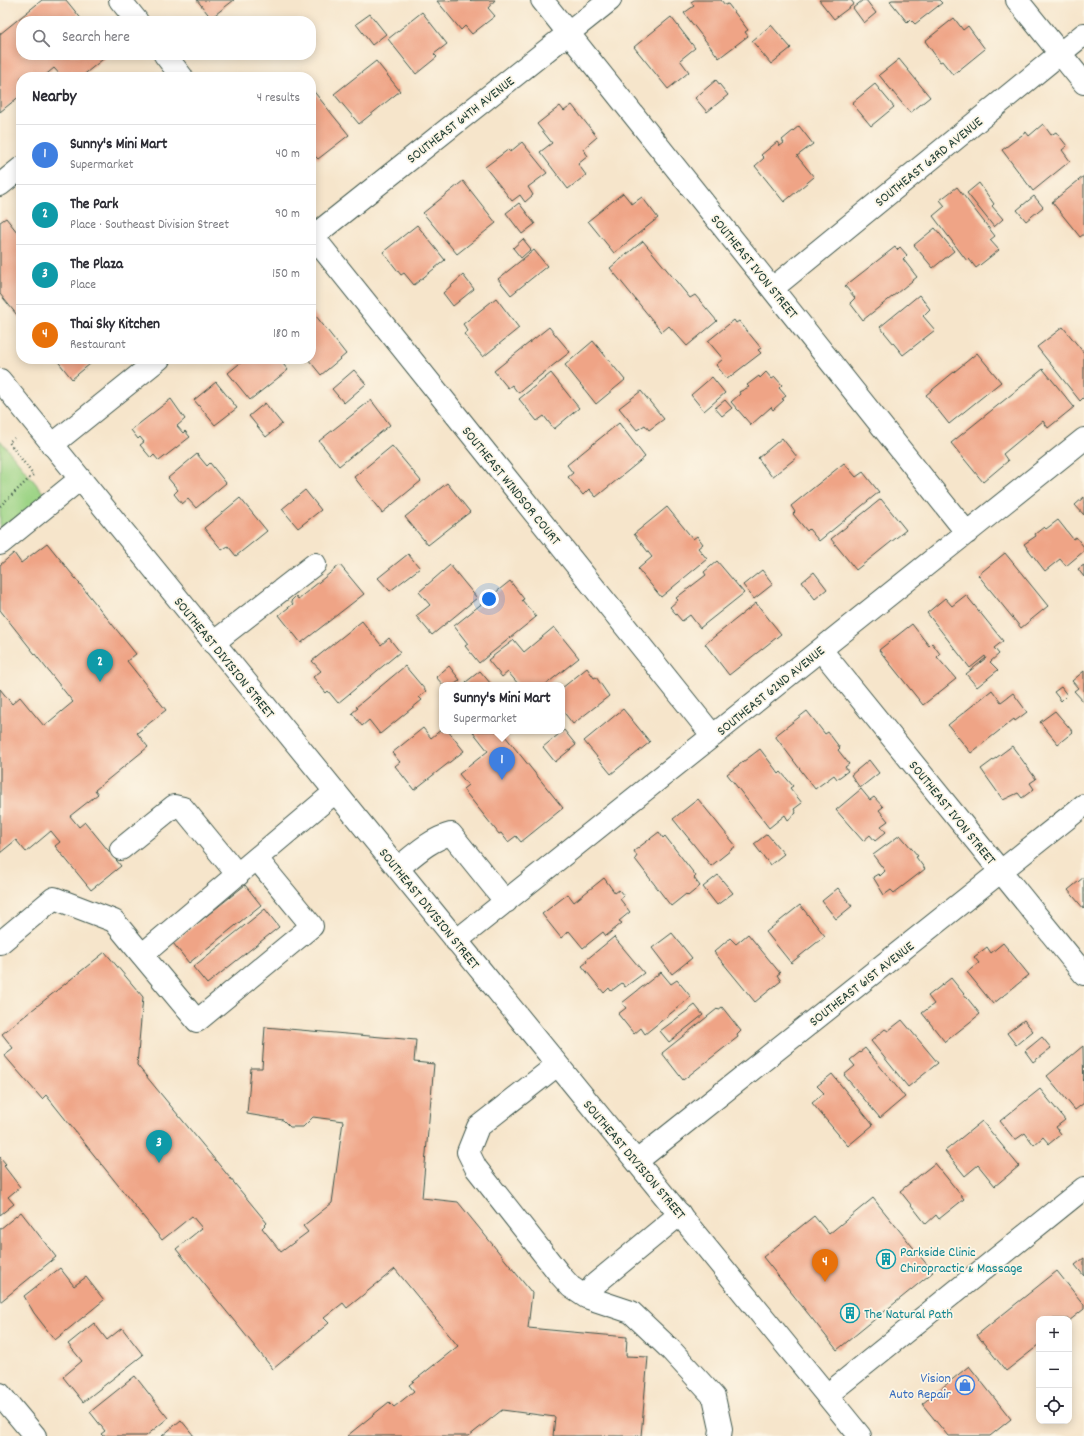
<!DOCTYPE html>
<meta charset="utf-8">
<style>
:root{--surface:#fff;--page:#f7f7f7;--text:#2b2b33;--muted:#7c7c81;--line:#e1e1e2;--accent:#b5179e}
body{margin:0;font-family:Dekko,sans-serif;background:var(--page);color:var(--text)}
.controls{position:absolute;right:12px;bottom:12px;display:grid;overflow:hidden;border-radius:8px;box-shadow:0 2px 10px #0003}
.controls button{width:36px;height:36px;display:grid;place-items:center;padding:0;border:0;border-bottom:1px solid var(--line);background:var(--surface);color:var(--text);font:20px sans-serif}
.you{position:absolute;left:489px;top:599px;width:14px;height:14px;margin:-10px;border:3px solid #fff;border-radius:50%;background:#1a73e8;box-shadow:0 0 0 6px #1a73e833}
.badge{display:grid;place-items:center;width:26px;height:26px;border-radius:50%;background:var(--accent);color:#fff;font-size:13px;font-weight:700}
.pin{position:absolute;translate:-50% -33px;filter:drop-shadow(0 1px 2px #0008)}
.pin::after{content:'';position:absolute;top:21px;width:14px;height:12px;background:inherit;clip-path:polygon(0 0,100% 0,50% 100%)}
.popup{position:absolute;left:439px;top:682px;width:126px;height:52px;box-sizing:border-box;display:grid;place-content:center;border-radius:8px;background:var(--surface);filter:drop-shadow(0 1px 3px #0005);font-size:13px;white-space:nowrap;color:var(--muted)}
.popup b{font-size:15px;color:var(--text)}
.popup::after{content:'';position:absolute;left:50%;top:100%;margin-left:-8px;border:8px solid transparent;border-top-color:var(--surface)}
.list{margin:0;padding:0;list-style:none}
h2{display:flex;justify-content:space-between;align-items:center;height:52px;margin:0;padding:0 16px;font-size:17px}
h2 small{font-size:13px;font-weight:400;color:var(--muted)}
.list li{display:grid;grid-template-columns:26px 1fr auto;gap:12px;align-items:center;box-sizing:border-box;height:60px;padding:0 16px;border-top:1px solid var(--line)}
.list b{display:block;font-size:15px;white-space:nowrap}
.list p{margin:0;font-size:13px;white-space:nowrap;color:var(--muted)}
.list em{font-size:13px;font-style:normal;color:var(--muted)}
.icon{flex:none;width:22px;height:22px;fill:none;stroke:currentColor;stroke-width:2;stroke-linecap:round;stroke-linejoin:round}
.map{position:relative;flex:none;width:1084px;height:1436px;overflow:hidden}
.search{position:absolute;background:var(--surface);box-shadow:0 2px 10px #0003;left:16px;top:16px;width:300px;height:44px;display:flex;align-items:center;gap:10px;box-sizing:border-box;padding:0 14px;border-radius:16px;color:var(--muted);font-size:15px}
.panel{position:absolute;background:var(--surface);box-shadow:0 2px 10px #0003;left:16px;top:72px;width:300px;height:292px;border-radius:16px}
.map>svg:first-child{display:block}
.green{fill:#9dd486;stroke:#5e885d}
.building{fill:#efa486}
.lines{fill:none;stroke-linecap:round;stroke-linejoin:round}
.minor-casing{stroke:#3f564b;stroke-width:24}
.major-casing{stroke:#3f564b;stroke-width:24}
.path{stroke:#3f564b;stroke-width:2.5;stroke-dasharray:1 3;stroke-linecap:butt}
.minor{stroke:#fff;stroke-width:22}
.major{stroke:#fff;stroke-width:22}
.labels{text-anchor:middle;stroke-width:3.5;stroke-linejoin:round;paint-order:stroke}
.street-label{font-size:14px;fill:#1f3d34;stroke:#fcf5e5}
.culture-label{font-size:14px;fill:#0d838f;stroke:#fcf5e5;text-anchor:start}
.shop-label{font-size:14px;fill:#366cbe;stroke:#fcf5e5;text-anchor:end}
</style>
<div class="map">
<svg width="1084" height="1436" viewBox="0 0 1084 1436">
<rect width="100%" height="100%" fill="#fcf5e5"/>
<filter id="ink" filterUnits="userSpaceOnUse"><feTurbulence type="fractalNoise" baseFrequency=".025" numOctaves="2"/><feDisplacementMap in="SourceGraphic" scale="8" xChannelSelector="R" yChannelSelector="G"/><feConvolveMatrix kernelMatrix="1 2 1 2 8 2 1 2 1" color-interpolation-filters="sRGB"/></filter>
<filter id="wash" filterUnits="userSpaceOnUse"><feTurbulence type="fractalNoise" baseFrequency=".012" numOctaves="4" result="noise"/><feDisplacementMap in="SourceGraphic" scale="16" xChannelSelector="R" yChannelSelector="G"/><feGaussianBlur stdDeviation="0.9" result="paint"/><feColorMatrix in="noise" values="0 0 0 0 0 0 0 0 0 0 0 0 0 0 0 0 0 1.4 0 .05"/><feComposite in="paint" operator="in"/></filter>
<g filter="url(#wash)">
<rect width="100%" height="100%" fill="#f6e5cb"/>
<path class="green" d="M0,440L46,496L0,533Z"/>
<g id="blocks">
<path class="building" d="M42,0H66L83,21H21V55H108L81,77H62L54,68L43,77H21V95L0,112V34Z
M197,0H234L211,18Z
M495,0L488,8L495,16L472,34L465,26L461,30L437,1Z
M694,0H721L725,5L728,4L748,30L745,32L748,36L719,58L684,13L694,6L691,2Z
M819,0H851L854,4L834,19Z
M863,0H866L876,13L864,23L853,8Z
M892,0H939L942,3L915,24L910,19L907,22L890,1Z
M422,12L447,44L434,54L437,57L416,74L388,39Z
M370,14L386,34L372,45L356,24Z
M671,17L695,48L680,60L689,72L668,89L634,47Z
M954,18L963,30L968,26L985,49L953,75L942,61L940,62L925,41Z
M771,25L791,48L771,64L752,41Z
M899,59L930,97L910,113L879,75Z
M376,61L400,91L359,124L334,94Z
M716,80L728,95L707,112L695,98Z
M875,84L894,107L871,126L852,103Z
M311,88L349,135L318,159L312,153L311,154Z
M572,105L597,137L583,149L588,156L578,164L586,175L568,189L540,152L552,143L537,124L560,106L564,111Z
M1043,124L1051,135L1056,132L1067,146L1062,150L1070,161L1033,191L1002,150L1026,132L1029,136Z
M799,126L813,144L797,156L814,177L784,202L755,166L764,158L761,155L777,142L780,146L784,143L782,140Z
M522,142L547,173L528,187L533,195L525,202L520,195L512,201L485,167L509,149L510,152Z
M1084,176V234L1080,237L1052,202Z
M463,181L496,223L457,254L423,213Z
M979,183L994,204L992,206L1003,219L994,227L967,193Z
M957,187L995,236L990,240L999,250L976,268L969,259L967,261L933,216L945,206L940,200Z
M623,193L632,204L642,197L658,218L614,253L588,221Z
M1034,196L1043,207L1026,221L1017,210Z
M519,203L535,224L522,234L506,213Z
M6,218L21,237V320L0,294V222Z
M417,225L445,260L414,285L404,273L401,275L383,252Z
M935,228L954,251L933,268L914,245Z
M523,239L531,249L521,258L513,248Z
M643,241L690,298L695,295L717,321L687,346L669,326L662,332L610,268Z
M895,247L897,250L900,247L907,255L903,259L917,277L863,320L850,303L855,298L845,286Z
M534,250L547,266L511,295L498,279Z
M463,275L474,289L453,306L443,293Z
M919,295L930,309L923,316L935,330L903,355L880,327Z
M496,298L519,328L483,357L464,334L468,331L463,324Z
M312,311L346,354L321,375L308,359H311Z
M734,320L736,323L739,321L761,348L758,350L761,353L727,379L716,365L723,359L708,341Z
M549,327L570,352L518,393L512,385L508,388L494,371Z
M1063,327L1084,353V397L1080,401L1037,347Z
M593,341L625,380L596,404L565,365Z
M977,353L1001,382L949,424L926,395Z
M56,359H96L72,379Z
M245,359H279L288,370L250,400L228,373Z
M1043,369L1074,407L1048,428L1043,421L1003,454L1008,461L983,482L951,443Z
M354,370L366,384L344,403L332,389Z
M766,372L772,379L775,377L782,385L779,388L786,396L782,399L784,400L773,410L771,407L751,425L731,402L740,394L739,392L749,387L747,385L759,376L760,378Z
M551,373L579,408L554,429L544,416L537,421L519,399Z
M712,377L725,393L704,411L691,395Z
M216,382L237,408L215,425L194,400Z
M641,391L664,419L649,430L645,425L637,430L619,408Z
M171,399L185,419L177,426L183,433L185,431L190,437L159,461L154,455L151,458L140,445L144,442L140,437L138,439L131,430Z
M371,400L390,425L339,466L319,441Z
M725,400L732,408L722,416L715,408Z
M265,403L282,424L266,437L249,416Z
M619,423L645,457L596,497L589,489L583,495L568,477L573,473L567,465Z
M782,438L797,457L772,477L758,458Z
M392,446L421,481L382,513L354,477Z
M197,454L207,466L210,463L226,483L196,508L188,499L182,504L174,494L178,490L168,478Z
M844,463L856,477L863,472L879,492L819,541L809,529L807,531L793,514L795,512L791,506Z
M447,483L470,512L428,545L405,517Z
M305,490L321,510L298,528L282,509Z
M1084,497V515L1075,505Z
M240,498L267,531L236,556L228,546L222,550L204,528Z
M881,499L906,530L856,570L831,539Z
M667,507L693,539L697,536L703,544L698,548L707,559L661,597L638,569L652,557L634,534Z
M1058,520L1073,539L1076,537L1084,547V551L1066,566L1060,559L1045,571L1024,544L1036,536L1035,534L1044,527L1046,529Z
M47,543L136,654L127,661L166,710L137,733L148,747L95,790L98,794L70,816L79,827L85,822L121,866L91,890L55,846L60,842L51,831L26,852L16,840L0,853V689L12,704L20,697L44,726L73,702L0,610V565L14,553L21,563Z
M1005,553L1048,606L1021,628L978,575Z
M408,554L420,568L390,591L378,578Z
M717,561L744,593L700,628L690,615L682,621L670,607L678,600L676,598L706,575L704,572Z
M340,565L364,594L301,643L279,615L293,604L291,601L296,596L298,599Z
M450,565L477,598L432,635L416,616L430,605L419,592Z
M1084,565V577L1078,569Z
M762,570L773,584L754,599L743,585Z
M814,572L827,589L815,599L802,582Z
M510,581L524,599L522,600L536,617L479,663L465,646L468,644L454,626Z
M966,595L1003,641L994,648L999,654L990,662L998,670L977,687L966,674L986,658L985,656L970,668L927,613L945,598L952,606Z
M756,603L781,634L729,675L705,644Z
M362,621L381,645L389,638L400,652L338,703L328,691L326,693L313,677L321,671L312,661Z
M912,624L929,646L932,643L940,654L937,657L956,679L923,705L879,650Z
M554,627L579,658L545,685H519L508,672L502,677L488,660L514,640L524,652Z
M405,666L426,691L419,697L422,700L380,734L369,720L362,726L352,713L358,708L356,707Z
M449,666L460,680L454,685H443L436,677Z
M587,668L594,678L596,677L609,696L573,724L562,710V688Z
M480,671L491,684L468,685L466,682Z
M1084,671V702L1074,691L1078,688L1072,681Z
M1061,687L1067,695L1061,701L1054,692Z
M992,690L1001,702L1013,693L1027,712L1015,721L1014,719L971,753L948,725Z
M623,709L650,742L611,774L584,741Z
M807,711L825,734L828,732L840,748L838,750L849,764L845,767L848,771L837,779L834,775L815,789L775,736Z
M1055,711L1073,732L1058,744L1040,722Z
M423,728L431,738L442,729V731H448L464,751L414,790L395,766L400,762L392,753Z
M564,730L576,745L555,762L543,747Z
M474,731H501L563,808L521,842L516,836L508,842L501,833L499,834L463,789L468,785L459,774L488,751L473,732Z
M1012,746L1036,779L1030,783L1034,789L1022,798L1018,793L1003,800L981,769Z
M760,749L779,774L781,772L793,786L790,788L802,803L794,809L796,813L788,820L785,815L769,828L727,774Z
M869,760L879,773L860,788L851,775Z
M861,789L870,800L874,797L883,807L879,810L888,821L881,826L886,832L875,841L870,835L863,841L836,810Z
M698,799L736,846L711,866L673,819Z
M659,832L663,838L665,836L696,876L694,878L700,886L688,896L686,894L671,906L635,859L637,856L634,851Z
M767,834L784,854L770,865L754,844Z
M900,835L918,856L916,857L925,869L894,893L891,890L884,895L873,877L878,874L880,876L885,871L873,855Z
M718,875L733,893L717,905L703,887Z
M1084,877V909L1068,890Z
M604,878L615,893L619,890L624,896L620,899L630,912L619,921L622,923L606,936L603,932L583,948L569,931L561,938L542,914L568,894L574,902Z
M245,885L261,905L189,963L173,943Z
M838,888L852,906L836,919L822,901Z
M800,905L825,936L791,963L766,932Z
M265,909L279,927L207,984L193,967Z
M672,933L692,958L672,974L652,948Z
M748,934L780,973L777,975L781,981L755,1002L714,952L730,938L736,944Z
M614,937L644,973L625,987L622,983L611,991L609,988L604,993L582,966L587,962L586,960Z
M1003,943L1029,975L993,1004L967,972L979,963L974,957L987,947L991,953Z
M105,952L143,997L137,1065L267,1223L262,1228L281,1252L308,1232L303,1226L332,1203L343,1121L313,1117L303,1127H290L283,1120L247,1114L251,1068H262L265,1027L416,1040L414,1062L434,1064L422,1198L458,1202L532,1293L528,1328L627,1337L626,1356L648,1357L641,1436H553L555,1417L502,1410L469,1436H347L389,1402L394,1407L414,1391L409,1385L458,1346L395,1269L347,1308L343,1303L324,1318L329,1323L273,1369L176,1249L202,1228L192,1216L162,1240L46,1095L42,1099L4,1055L13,1048L2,1034Z
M661,972L671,984L677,980L691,997L645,1034L641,1028L634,1034L618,1014L626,1008L622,1003Z
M951,978L980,1014L945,1042L922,1013L934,1004L928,996Z
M695,1005L703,1015L669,1042L660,1031Z
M722,1007L741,1031L737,1035L738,1037L683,1080L662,1053L717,1009L718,1010Z
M902,1020L938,1063L908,1087L871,1041L885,1029L888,1031Z
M1024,1020L1033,1031L1016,1045L1007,1033Z
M1042,1037L1051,1048L1033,1062L1025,1051Z
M1083,1046L1084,1103L1075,1110L1047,1076Z
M865,1048L905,1097L880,1118L844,1075L855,1066L850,1060Z
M832,1074L873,1125L848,1146L812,1103L824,1093L817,1086Z
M1040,1089L1065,1120L1056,1127L1061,1134L1049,1144L1043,1137L1034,1145L1025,1133L1015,1140L1000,1121Z
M982,1121L1019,1166L995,1186L978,1165L965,1176L945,1151Z
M0,1157L6,1164L4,1166L20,1187L8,1197L14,1204L0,1215Z
M935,1163L964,1199L939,1219L936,1215L926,1224L900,1191Z
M873,1198L933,1272L837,1350L763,1257L814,1216L829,1234Z
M21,1212L56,1257L0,1302V1229Z
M1084,1258V1276L1075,1265Z
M60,1268L74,1286L86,1277L104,1300L55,1340L34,1313L24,1296Z
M1057,1271L1084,1305V1309L1069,1321V1319H1039V1345L1006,1371L977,1335Z
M94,1323L107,1340L122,1328L143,1355L83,1402L63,1377L82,1361L68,1344Z
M969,1366L1011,1419L990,1436H948L922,1404Z
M135,1376L168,1418L146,1436H103L101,1434L105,1431L90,1412Z
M181,1420L194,1436H162Z"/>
</g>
</g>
<g filter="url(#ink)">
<use href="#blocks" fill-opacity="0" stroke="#3f564b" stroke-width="1"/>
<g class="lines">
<g class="minor-casing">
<path id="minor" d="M120,0L137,21
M542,0L967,533
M1017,0L1084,83
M165,55L182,77
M0,185L21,168
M311,234L713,736
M311,238L610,0
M773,288L1084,34
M52,445L159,359
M0,544L80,479
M213,643L315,564
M821,650L1084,974
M121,849L174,806L183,808L238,875
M398,868C414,855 431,839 451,834L506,902
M456,941L1084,439
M0,943L54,898L114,921L142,955L335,792
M142,955L197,1021L312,926L257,859
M557,1065L478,1127L468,1152L476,1168L561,1276L571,1287L586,1297L631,1312L671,1350L714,1397L721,1429L720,1436
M637,1161L1084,805
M586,1297L594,1285L680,1214
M0,1394L35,1436
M827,1395L1084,1188"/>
</g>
<g class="major-casing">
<path id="major" d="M0,380L860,1436"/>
</g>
<path class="path" d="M0,506L33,475L9,442L14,438"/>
<use href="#minor" class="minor"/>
<use href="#major" class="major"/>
</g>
</g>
<defs>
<g id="building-ring" transform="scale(1)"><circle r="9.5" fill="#fcf5e5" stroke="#0f9aa8" stroke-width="1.5"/><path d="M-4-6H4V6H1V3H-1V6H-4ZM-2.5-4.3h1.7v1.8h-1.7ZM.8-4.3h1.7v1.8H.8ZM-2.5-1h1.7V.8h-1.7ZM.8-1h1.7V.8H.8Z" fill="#0f9aa8"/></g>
<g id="shop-ring" transform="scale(1)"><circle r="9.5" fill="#fcf5e5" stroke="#3f7fe0" stroke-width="1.5"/><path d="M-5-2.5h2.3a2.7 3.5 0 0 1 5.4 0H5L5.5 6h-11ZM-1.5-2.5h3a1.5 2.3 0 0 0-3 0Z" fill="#3f7fe0"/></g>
</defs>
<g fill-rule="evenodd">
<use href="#building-ring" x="886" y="1259"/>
<use href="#building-ring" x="850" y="1313"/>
<use href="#shop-ring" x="965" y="1385"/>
</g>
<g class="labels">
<g class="street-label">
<text transform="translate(460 119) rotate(-38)" y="5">SOUTHEAST 64TH AVENUE</text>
<text transform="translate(928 161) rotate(-39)" y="5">SOUTHEAST 63RD AVENUE</text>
<text transform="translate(755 266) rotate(51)" y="5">SOUTHEAST IVON STREET</text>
<text transform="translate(512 485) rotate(51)" y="5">SOUTHEAST WINDSOR COURT</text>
<text transform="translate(225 657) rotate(51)" y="5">SOUTHEAST DIVISION STREET</text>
<text transform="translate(770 690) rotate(-39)" y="5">SOUTHEAST 62ND AVENUE</text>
<text transform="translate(953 812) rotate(51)" y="5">SOUTHEAST IVON STREET</text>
<text transform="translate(430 908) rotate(51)" y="5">SOUTHEAST DIVISION STREET</text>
<text transform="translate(861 983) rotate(-38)" y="5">SOUTHEAST 61ST AVENUE</text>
<text transform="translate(635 1159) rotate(50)" y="5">SOUTHEAST DIVISION STREET</text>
</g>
<g class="culture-label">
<text x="900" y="1256">Parkside Clinic<tspan x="900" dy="16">Chiropractic &amp; Massage</tspan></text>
<text x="864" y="1318">The Natural Path</text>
</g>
<g class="shop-label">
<text x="951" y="1382">Vision<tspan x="951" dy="16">Auto Repair</tspan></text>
</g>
</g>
</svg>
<div class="controls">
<button>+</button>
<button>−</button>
<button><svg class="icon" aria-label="locate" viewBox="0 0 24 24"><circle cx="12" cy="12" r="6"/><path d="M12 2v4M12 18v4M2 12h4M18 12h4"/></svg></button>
</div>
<div class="you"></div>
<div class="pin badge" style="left:502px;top:780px;background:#3f7fe0">1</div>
<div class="popup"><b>Sunny's Mini Mart</b>Supermarket</div>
<div class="pin badge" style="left:100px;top:682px;background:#0f9aa8">2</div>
<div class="pin badge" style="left:159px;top:1163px;background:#0f9aa8">3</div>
<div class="pin badge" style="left:825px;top:1282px;background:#e8710a">4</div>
<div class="search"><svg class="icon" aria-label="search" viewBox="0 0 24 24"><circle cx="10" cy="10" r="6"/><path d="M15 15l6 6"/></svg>Search here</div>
<section class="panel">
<h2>Nearby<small>4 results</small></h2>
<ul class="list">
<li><span class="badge" style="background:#3f7fe0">1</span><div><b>Sunny's Mini Mart</b><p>Supermarket</p></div><em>40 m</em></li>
<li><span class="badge" style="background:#0f9aa8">2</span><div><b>The Park</b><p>Place · Southeast Division Street</p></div><em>90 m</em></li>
<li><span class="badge" style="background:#0f9aa8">3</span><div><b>The Plaza</b><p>Place</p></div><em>150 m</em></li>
<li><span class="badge" style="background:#e8710a">4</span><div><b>Thai Sky Kitchen</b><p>Restaurant</p></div><em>180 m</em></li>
</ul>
</section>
</div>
